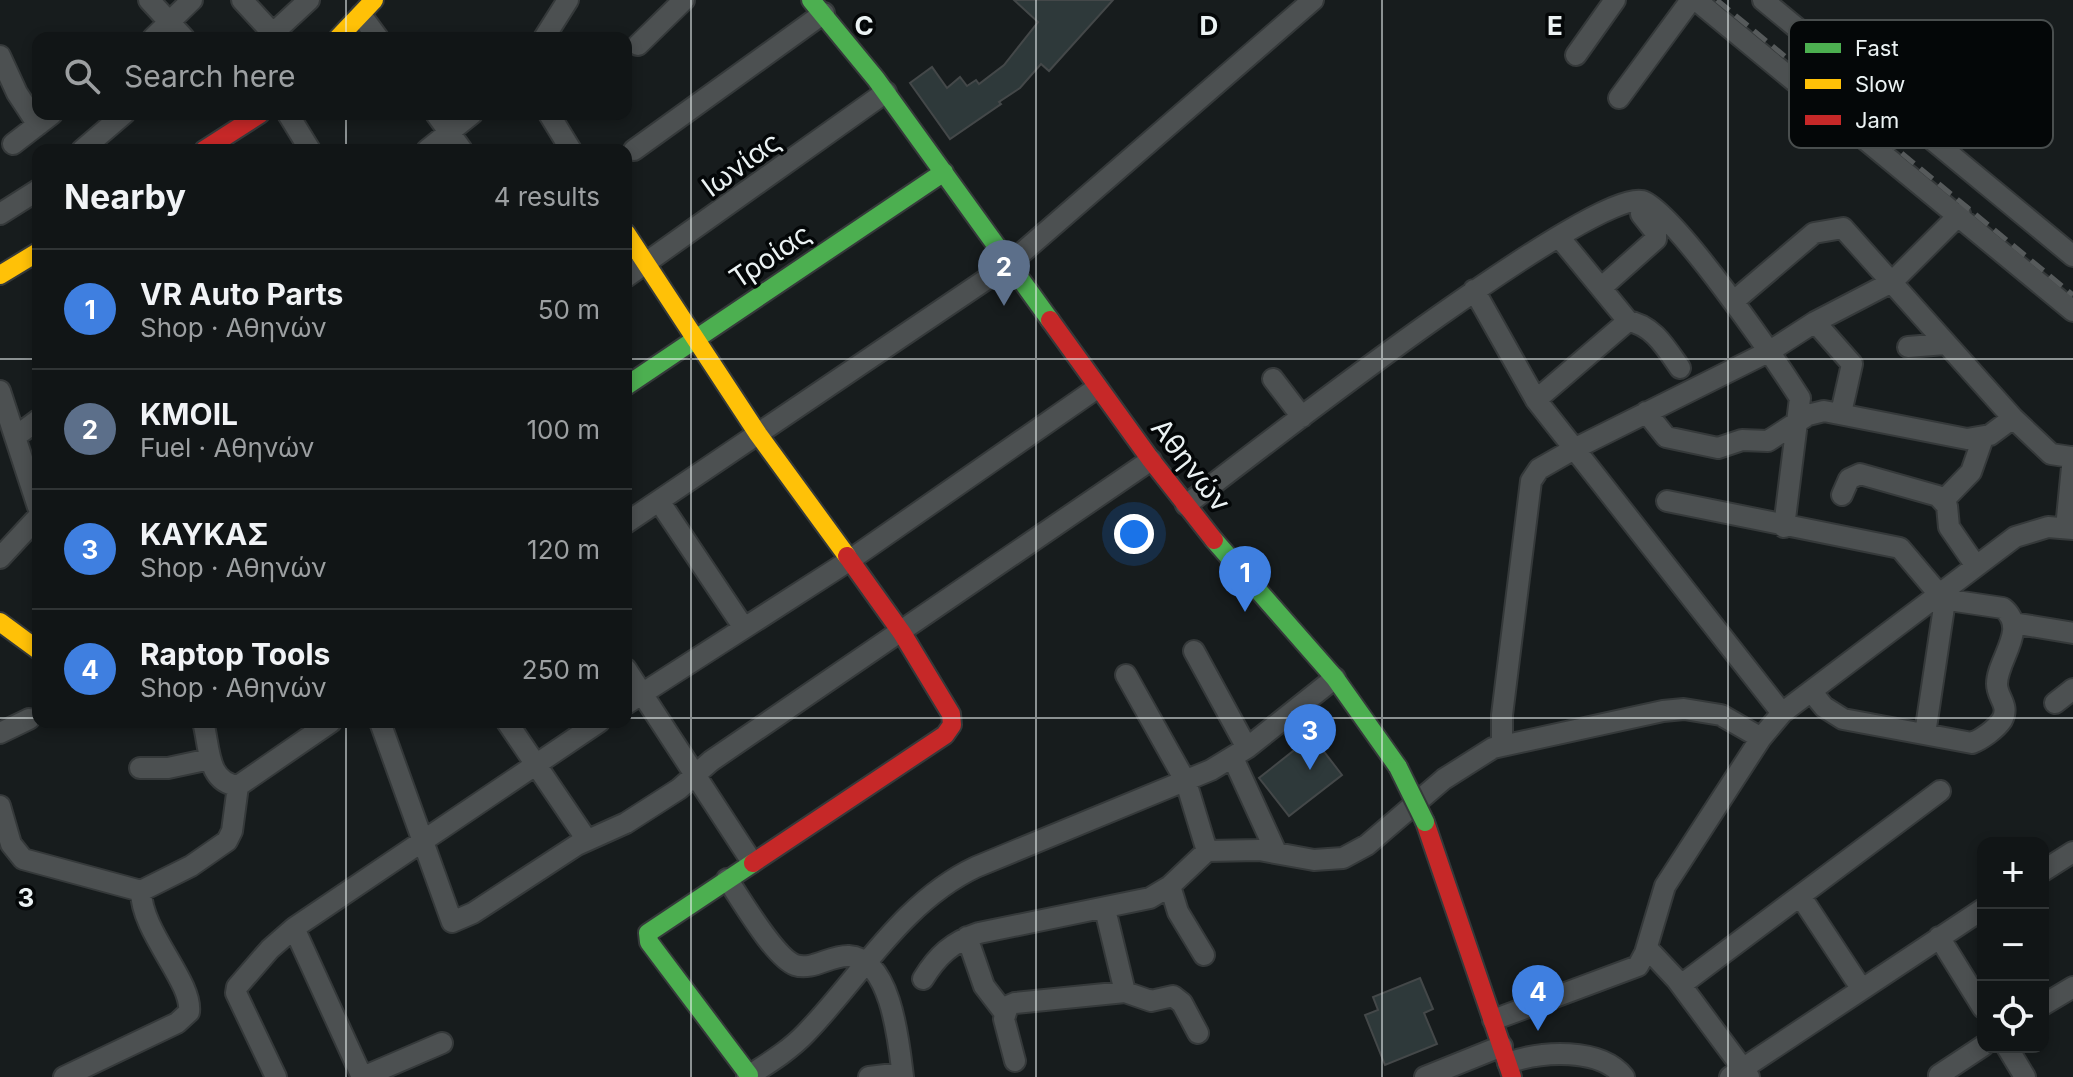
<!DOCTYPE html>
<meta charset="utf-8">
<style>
:root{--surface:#111516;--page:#1e2223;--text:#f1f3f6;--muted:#9c9fa1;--line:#303435;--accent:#2563eb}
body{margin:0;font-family:Inter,sans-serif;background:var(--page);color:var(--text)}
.controls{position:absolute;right:24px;bottom:24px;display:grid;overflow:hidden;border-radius:16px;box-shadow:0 4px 12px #0003}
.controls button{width:72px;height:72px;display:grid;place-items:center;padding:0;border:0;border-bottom:2px solid var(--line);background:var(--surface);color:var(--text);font:40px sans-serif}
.you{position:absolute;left:1134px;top:534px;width:28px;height:28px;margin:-20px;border:6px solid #fff;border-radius:50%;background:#1a73e8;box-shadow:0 0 0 12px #1a73e833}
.badge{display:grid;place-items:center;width:52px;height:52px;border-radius:50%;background:var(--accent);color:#fff;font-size:26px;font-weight:700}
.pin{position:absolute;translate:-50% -66px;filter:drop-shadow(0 2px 4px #0008)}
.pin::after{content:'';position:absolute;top:42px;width:28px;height:24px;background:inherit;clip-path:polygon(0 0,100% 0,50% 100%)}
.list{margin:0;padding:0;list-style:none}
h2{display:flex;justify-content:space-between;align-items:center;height:104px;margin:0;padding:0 32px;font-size:34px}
h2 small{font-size:26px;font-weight:400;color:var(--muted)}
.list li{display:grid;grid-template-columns:52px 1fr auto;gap:24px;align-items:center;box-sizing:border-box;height:120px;padding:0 32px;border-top:2px solid var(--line)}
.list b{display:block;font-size:30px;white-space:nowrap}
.list p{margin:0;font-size:26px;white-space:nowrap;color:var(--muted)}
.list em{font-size:26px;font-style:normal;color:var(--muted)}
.icon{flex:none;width:44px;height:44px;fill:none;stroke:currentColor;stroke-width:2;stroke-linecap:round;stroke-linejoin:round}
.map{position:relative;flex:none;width:2073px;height:1077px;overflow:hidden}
.search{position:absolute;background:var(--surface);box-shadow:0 4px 12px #0003;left:32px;top:32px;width:600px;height:88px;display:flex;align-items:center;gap:20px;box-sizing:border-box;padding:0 28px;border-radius:16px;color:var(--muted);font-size:30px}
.panel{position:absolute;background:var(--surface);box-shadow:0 4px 12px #0003;left:32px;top:144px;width:600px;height:584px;border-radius:16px}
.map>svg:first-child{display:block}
.building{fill:#2e393a;stroke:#444849;stroke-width:2}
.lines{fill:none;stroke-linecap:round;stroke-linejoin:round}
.street-casing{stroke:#35393a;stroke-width:24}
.fast-casing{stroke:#35393a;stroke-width:22}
.slow-casing{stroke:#35393a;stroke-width:22}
.jam-casing{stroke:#35393a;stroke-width:22}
.street{stroke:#4c5051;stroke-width:20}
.fast{stroke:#4caf50;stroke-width:18}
.slow{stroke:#ffc107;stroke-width:18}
.jam{stroke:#c62828;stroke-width:18}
.rail{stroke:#565a5b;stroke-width:5;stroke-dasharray:16 8;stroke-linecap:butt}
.fast-bridge-casing{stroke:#35393a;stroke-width:22;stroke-linecap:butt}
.fast-bridge{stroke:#4caf50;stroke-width:18}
.grid{fill:none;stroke:#ebf2f3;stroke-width:2;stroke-opacity:0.55}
.labels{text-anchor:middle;stroke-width:7;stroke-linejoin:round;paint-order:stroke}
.street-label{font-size:28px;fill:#ebf2f3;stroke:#040708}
.key{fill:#040708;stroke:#494e4e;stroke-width:2}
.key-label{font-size:22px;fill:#ebf2f3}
.grid-label{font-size:26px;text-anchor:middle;font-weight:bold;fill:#ebf2f3;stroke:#040708;stroke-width:7;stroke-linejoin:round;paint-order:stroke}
</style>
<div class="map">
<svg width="2073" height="1077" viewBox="0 0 2073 1077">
<rect width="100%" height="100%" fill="#171c1d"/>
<path class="building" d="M1014,0H1113L1049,71L1041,64L1020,88L999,102L1001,104L950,139L910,83L932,67L947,88L960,77L967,86L976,80L979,84L1004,65L1038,22Z
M1312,736L1342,775L1289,816L1259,778Z
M1420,978L1433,1009L1424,1013L1437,1044L1385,1065L1365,1015L1378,1010L1373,997Z"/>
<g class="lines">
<g class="street-casing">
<path id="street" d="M149,0L184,38
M242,0L277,38
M1696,0L2073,311
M1763,0L2073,256
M361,15L378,38
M153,38L192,0
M268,38L309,0
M544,38L568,0
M638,45L684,0
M1576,55L1615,0
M0,56L17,93L38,125
M1619,98L1691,0
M288,114L310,150
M436,114L462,150
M549,114L571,150
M13,144L52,114
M82,150L124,114
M427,150L472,114
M634,150L824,13
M0,214L38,190
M626,277L886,92
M1601,288L1656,239V233L1641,214
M1474,290L1536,400L1782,713
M1734,301L1814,233L1843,228L2013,418L2051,454L2071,457
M1628,321C1653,325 1666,348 1680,368
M1815,322L1852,364L1841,413
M1908,347L1945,344
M1273,379L1302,417
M0,391L38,507
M1536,400L1628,321L1559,237
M1646,412L1666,437L1718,448L1742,440L1768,441L1808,415L1824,411L1967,439L1990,435L2013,418
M15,437L38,420
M1842,495L1849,479L1860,474L1938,496L1947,506L1949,527L1976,566
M659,501L744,628
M1667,501L1900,548L1938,593L1944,607L1925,734
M1943,501L1971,472L1983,438
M1186,505C1246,459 1591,189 1642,201C1672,208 1779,365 1800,398L1784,527
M626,523L1009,264L1313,0
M2066,528L2073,457
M0,558L38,517
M2013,623L2073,633
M1194,651L1247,748
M626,669L752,862
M1126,675L1186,782L1207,851
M1811,691L1824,707L1843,719L1972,743C1982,739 1996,729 2002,720C2010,705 1997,698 1997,684C1997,659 2029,629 2003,608L1942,599
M2055,703L2073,689
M626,704L847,562L1097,388
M203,722C210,746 206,782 238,786
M380,722L452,922L473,913L577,845L626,823L679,789L711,761L1151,460
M507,722L587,840
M0,733L29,719
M1502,745V715L1531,481L1539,469L1574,449L1770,351L1815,322L1892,282L1960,214
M1233,758L1276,852
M140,768H168L210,759
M0,806L11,844L23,859L141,891L191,866L227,841L232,831L238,786L331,722
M2043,871L2073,852
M727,879C741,899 774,957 795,965C813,971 830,955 849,956C892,959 899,1045 903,1077
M1170,886L1178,912L1204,955
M1801,897L1861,988
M1105,909L1125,992
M967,937L984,986L1004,1012
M1939,937L1983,1008
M1647,948L1677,980L1749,1077
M923,979C937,956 952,942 979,933L1150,898L1170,886L1207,851L1259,850L1314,860L1343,858L1367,845L1444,779L1493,748L1663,711L1684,709L1721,715L1761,738
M1681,985L1940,791
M2043,1005L2073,987
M1493,1020L1638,966L1645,953L1665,886L1761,738L1782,713L2015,537L2048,527L2073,529
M2007,1047L2025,1077
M1015,1061L1004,1019L1008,1006L1015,1003L1125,992L1151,1001L1173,996L1182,1003L1198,1033
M1508,1063C1541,1051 1600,1047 1624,1077
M1939,1075L1983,1046
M64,1077L177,1023L189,1012C193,982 141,932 141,891
M276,1077L236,993L237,987L270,949L294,928
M362,1077L294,928L599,722
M363,1077L442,1043
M747,1077C767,1064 789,1051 806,1033C861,976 902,902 976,867L1211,770L1247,748L1335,678
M869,1077L902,1073
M1425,1077L1502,1046
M1730,1077L1983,909"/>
</g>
<g class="fast-casing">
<path id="fast" d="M811,0L876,79L1050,320
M626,386L944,172
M1214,540L1335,678L1398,767
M749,1075L649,942L648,933L753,863"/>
</g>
<g class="slow-casing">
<path id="slow" d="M338,38L374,0
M626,233L758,434L847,556
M0,275L38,252
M0,622L38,650"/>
</g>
<g class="jam-casing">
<path id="jam" d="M204,150L260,114
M1050,320L1151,460L1214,540
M1425,822L1512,1077
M753,863L945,735L952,725L951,714L902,633L847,556"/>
</g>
<use href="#street" class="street"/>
<use href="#fast" class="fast"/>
<use href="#slow" class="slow"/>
<use href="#jam" class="jam"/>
<path class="rail" d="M1717,0L2073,295"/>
<g class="fast-bridge-casing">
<path id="fast-bridge" d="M1398,767L1425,822"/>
</g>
<use href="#fast-bridge" class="fast-bridge"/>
</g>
<path class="grid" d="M346,0V38M691,0V1077M1036,0V1077M1382,0V1077M1728,0V1077M346,114V150M0,359H38M626,359H2073M0,718H38M626,718H2073M346,722V1077"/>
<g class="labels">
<g class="street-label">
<text transform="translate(741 164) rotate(-36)" y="10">Ιωνίας</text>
<text transform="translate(770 256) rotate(-34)" y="10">Τροίας</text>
<text transform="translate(1191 465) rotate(52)" y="10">Αθηνών</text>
</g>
</g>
<rect x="1789" y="20" width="264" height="128" rx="12" class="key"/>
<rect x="1805" y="43" width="36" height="10" fill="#4caf50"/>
<rect x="1805" y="79" width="36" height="10" fill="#ffc107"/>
<rect x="1805" y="115" width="36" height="10" fill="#c62828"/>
<g class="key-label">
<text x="1855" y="56">Fast</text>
<text x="1855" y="92">Slow</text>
<text x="1855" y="128">Jam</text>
</g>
<g class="grid-label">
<text x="864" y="35">C</text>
<text x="1209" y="35">D</text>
<text x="1555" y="35">E</text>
<text x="26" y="907">3</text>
</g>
</svg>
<div class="controls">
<button>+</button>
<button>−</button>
<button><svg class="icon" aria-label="locate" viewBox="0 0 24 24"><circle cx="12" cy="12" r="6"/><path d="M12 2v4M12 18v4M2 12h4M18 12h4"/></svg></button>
</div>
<div class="you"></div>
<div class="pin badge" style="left:1245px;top:612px;background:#3f7fe0">1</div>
<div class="pin badge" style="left:1004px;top:306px;background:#5c6f8a">2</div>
<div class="pin badge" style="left:1310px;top:770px;background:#3f7fe0">3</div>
<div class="pin badge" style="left:1538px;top:1031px;background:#3f7fe0">4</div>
<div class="search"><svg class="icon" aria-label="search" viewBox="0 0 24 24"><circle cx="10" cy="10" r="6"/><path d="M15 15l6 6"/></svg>Search here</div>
<section class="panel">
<h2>Nearby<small>4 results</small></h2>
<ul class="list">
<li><span class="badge" style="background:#3f7fe0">1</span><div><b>VR Auto Parts</b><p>Shop · Αθηνών</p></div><em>50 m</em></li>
<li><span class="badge" style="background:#5c6f8a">2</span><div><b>KMOIL</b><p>Fuel · Αθηνών</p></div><em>100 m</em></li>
<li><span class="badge" style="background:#3f7fe0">3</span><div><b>ΚΑΥΚΑΣ</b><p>Shop · Αθηνών</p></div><em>120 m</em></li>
<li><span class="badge" style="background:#3f7fe0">4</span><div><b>Raptop Tools</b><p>Shop · Αθηνών</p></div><em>250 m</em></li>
</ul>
</section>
</div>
